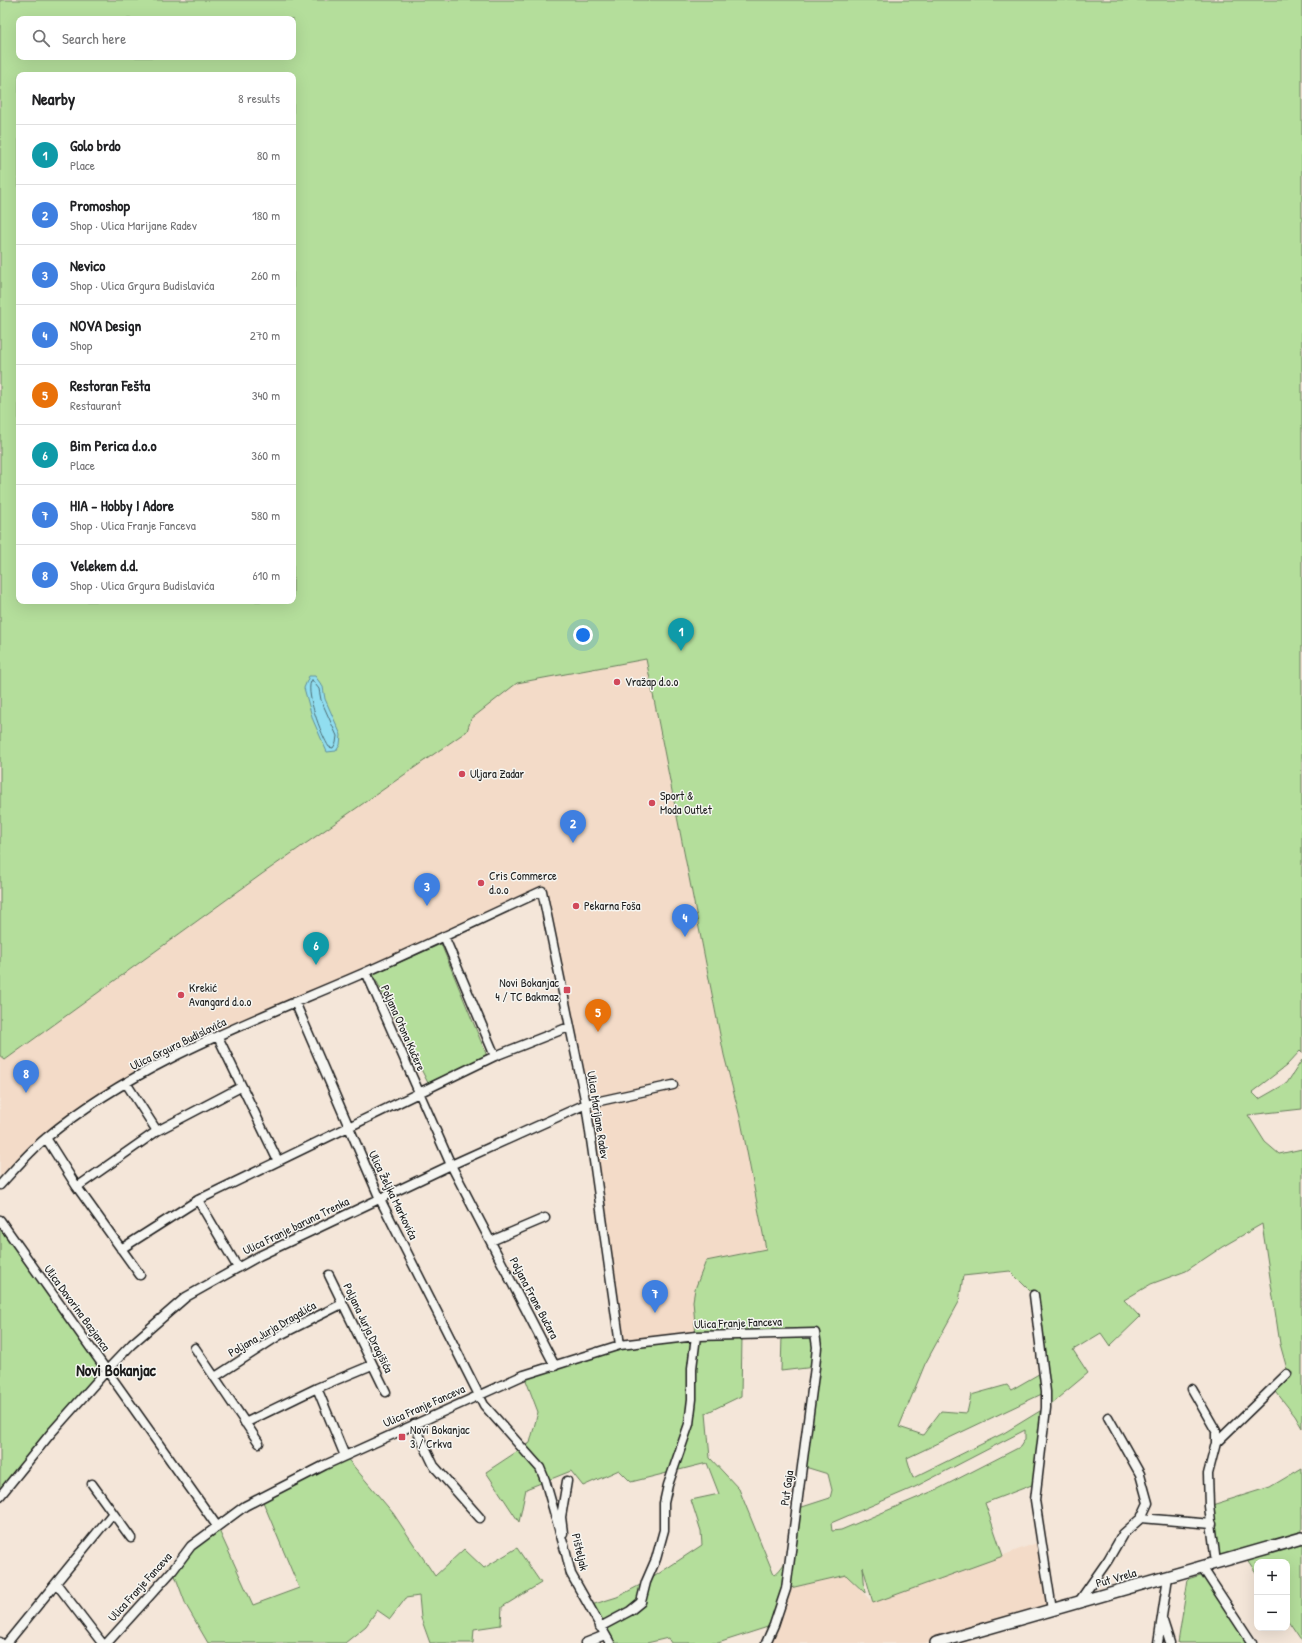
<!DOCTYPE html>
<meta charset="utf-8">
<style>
:root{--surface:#fff;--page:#f2f2f2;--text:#202124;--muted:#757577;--line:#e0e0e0;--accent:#b45309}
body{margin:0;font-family:"Patrick Hand",sans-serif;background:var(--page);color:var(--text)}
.controls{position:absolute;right:12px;bottom:12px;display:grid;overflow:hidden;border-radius:8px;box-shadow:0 4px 16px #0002}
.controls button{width:36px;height:36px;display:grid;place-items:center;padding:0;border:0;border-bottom:1px solid var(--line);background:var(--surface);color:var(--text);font:20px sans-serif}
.you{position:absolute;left:583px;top:635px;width:14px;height:14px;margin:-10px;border:3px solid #fff;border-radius:50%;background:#1a73e8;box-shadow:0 0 0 6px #1a73e833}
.badge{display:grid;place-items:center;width:26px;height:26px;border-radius:50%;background:var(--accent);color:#fff;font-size:13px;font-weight:700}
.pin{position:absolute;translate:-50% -33px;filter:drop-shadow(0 1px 2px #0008)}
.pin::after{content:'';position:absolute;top:21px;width:14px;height:12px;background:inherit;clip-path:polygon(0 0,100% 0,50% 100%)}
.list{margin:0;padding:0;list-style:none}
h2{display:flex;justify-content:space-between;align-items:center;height:52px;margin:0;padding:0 16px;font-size:17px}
h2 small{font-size:13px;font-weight:400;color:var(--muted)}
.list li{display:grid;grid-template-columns:26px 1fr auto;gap:12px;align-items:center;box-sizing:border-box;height:60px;padding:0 16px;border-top:1px solid var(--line)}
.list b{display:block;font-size:15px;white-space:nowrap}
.list p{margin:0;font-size:13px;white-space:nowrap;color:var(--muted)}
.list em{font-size:13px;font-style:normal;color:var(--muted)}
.icon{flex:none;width:22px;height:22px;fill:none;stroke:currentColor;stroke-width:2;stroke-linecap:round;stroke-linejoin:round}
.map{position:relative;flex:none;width:1302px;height:1643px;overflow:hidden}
.search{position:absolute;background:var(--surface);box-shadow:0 4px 16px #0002;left:16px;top:16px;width:280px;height:44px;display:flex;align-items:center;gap:10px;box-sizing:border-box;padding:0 14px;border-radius:8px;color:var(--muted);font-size:15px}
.panel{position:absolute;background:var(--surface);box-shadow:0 4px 16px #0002;left:16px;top:72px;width:280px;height:532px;border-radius:8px}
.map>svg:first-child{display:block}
.built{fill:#f3dbc8}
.green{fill:#b4de9b;stroke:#687d5c;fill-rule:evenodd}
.water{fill:#91def0;stroke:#62909b}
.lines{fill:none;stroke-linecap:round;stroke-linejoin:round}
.shore{stroke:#4b6a71;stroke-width:1}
.minor-casing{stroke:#1c1c1c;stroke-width:11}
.secondary-casing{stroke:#1c1c1c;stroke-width:14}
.minor{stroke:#f6f6f2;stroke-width:8}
.secondary{stroke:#f6f6f2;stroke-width:11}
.poi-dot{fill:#d1495b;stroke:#f6f6f2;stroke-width:1.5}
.labels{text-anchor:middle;stroke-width:3;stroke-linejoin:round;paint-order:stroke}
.poi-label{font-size:12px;fill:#1c1c1c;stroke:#f6f6f2;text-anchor:start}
.street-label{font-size:12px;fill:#1c1c1c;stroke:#f6f6f2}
.district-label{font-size:16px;font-weight:bold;fill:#1c1c1c;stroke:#f6f6f2}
</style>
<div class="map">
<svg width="1302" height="1643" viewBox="0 0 1302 1643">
<rect width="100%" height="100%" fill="#f4e6d9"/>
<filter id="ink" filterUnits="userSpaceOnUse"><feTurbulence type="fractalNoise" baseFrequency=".025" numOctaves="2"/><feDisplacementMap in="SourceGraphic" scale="8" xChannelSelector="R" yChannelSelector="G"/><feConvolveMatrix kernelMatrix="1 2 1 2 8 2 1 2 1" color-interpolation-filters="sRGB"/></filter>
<g filter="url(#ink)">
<path class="built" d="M646,659L724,1055L741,1121L766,1249L706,1261L695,1289L696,1336L620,1345L586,1104L541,891L157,1065L46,1138L0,1185V1056L5,1060L372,795L517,683Z
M1042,1541L1052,1610L936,1643H766L786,1589L846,1575L873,1603Z"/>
<path class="green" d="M0,0H1302V1053L1300,1051L1286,1066L1252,1092L1259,1099L1287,1083L1302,1060V1109L1248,1115L1265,1142L1279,1154L1302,1149V1428L1295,1416L1273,1388L1287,1369L1280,1344L1262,1224L1222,1247L1186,1271L1151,1284L1124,1300L1140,1317L1110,1346L1101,1333L1073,1350L1088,1373L1046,1408V1392L907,1458L913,1478L1004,1433L1040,1411V1441L1035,1464L1038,1469L1037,1483L985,1503L1003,1556L873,1603L863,1567L865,1593L846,1575L786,1589L774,1625L718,1643H671L668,1638L647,1643H610L588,1606L617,1597L646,1582L702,1545L701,1531L691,1500L719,1494L707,1463L631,1482L619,1470L583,1486L571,1471L526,1489L519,1522L486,1472L530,1443L538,1412L524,1375L620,1345L696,1336L693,1301L695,1289L706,1261L766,1249L741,1121L724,1055L646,659L517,683L471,719L467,731L262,874L5,1060L0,1056ZM19,19H293V57H19ZM19,75H293V601H19ZM1010,1271L1034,1295L1044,1371L1011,1390L1007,1385L971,1395L967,1413L941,1411L923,1435L899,1427L925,1364L959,1302L963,1276ZM782,1335L781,1371L815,1367L802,1466L828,1474L832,1490L830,1498L796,1509C793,1531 793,1561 774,1575L739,1489L710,1458L706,1413L741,1396L742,1337ZM1025,1430V1439L1020,1447L938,1489L841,1530L832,1531L831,1523L915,1487Z
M441,944L487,1056L428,1083L373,974Z
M0,1220L107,1370L0,1496Z
M345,1456L393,1513L435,1576L464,1549L484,1568L517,1548L541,1583L502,1607L501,1625L474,1629L473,1643H430L421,1618L419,1596L406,1598L390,1619L377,1610L366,1626L345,1643H208L186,1605L173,1570L191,1546L217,1526L253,1605L299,1588L261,1497Z
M1302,1468V1641L1287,1619V1562H1257V1574L1244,1555L1216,1563L1209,1506L1270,1487Z
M1210,1572L1252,1643H1178L1188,1579Z"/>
<path class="water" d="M309,676H315L323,687L325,699L341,735L340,745L336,751L327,752L313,720L304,688Z"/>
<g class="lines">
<path class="shore" d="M312,680L319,689L321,700L337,736L336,743L333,748L329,747C322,737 303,688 312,680Z"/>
<g class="minor-casing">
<path id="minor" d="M444,936L495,1056
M366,972L451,1165L555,1366
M295,1002L380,1199L484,1405L540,1468L545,1480L565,1550
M218,1037L278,1161
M126,1083L157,1131
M46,1138L77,1187L140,1275
M0,1185C15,1169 29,1152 46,1138C139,1061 256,1020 366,972C425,946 483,918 542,891L586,1104L620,1345
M77,1187L157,1131L241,1087
M198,1200L238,1268
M0,1220L217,1526
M491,1241L545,1218
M121,1249L198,1200L495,1056L569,1027
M329,1275L386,1392
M1034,1295L1046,1392V1408L1035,1500L1052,1610
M195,1348L259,1443
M215,1377L280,1335L342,1304
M317,1388L345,1456
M1192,1389L1216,1431V1443L1208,1474L1209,1506L1216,1563
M1108,1417L1140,1474L1148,1503L1141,1518
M245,1423L317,1388L372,1365
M414,1424L434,1466L480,1518
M1216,1443L1287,1374
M92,1484L131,1538
M0,1496L51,1433L107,1370L132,1344L186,1297L259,1256L451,1165L586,1104L673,1085
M563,1533L561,1517L567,1481
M564,1545L571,1574L610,1643
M1202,1567L1252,1643
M56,1583L102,1643
M1078,1603L1108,1560L1123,1534L1141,1518L1212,1524
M1162,1618L1170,1643
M600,1627L630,1611L641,1602L646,1582L656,1559L664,1530V1503L668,1485L689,1424L692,1399V1368L696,1336
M0,1642L1,1643
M7,1643L113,1513
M107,1643L173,1570L191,1546L245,1506L325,1465L524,1375L620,1345L696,1336L815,1333L817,1347L815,1367L786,1589L774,1625L766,1643
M585,1643L605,1635
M1158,1643L1168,1577"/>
</g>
<g class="secondary-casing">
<path id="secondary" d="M936,1643L1302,1538"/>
</g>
<use href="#minor" class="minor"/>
<use href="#secondary" class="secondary"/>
</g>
</g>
<g class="poi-dot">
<circle cx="617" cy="682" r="4"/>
<circle cx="462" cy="774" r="4"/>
<circle cx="652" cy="803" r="4"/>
<circle cx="481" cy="883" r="4"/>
<circle cx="576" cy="906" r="4"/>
<rect x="563" y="986" width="8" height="8" rx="2"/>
<circle cx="181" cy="995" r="4"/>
<rect x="398" y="1433" width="8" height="8" rx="2"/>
</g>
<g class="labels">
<g class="poi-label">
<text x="625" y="686">Vražap d.o.o</text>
<text x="470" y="778">Uljara Zadar</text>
<text x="660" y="800">Sport &amp;<tspan x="660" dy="14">Moda Outlet</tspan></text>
<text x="489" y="880">Cris Commerce<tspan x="489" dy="14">d.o.o</tspan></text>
<text x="584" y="910">Pekarna Foša</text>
<text x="559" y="987" text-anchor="end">Novi Bokanjac<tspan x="559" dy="14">4 / TC Bakmaz</tspan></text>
<text x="189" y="992">Krekić<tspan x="189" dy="14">Avangard d.o.o</tspan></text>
<text x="410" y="1434">Novi Bokanjac<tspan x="410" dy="14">3 / Crkva</tspan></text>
</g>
<g class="street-label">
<text transform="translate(403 1028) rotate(66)" y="4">Poljana Otona Kučere</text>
<text transform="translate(178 1044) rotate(-26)" y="4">Ulica Grgura Budislavića</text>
<text transform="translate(598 1115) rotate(81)" y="4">Ulica Marijane Radev</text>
<text transform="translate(393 1195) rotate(64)" y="4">Ulica Željka Markovića</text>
<text transform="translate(296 1226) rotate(-26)" y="4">Ulica Franje baruna Trenka</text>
<text transform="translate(534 1298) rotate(62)" y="4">Poljana Frane Bučara</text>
<text transform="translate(77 1308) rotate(54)" y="4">Ulica Davorina Bazjanca</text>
<text transform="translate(738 1323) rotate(-2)" y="4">Ulica Franje Fanceva</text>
<text transform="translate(368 1328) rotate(64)" y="4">Poljana Jurja Dragišića</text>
<text transform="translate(272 1329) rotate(-30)" y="4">Poljana Jurja Dragalića</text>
<text transform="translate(424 1406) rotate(-24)" y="4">Ulica Franje Fanceva</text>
<text transform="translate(787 1488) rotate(-82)" y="4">Put Gaja</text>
<text transform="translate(580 1552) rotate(77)" y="4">Pišteljak</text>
<text transform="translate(1116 1578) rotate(-16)" y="4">Put Vrela</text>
<text transform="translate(140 1587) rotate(-48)" y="4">Ulica Franje Fanceva</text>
</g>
<g class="district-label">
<text x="116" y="1376">Novi Bokanjac</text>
</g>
</g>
</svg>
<div class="controls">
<button>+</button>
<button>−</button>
</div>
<div class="you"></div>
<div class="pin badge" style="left:681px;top:651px;background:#0f9aa8">1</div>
<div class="pin badge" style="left:573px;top:843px;background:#3f7fe0">2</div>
<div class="pin badge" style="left:427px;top:906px;background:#3f7fe0">3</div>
<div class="pin badge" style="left:685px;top:937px;background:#3f7fe0">4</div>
<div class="pin badge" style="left:598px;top:1032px;background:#e8710a">5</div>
<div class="pin badge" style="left:316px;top:965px;background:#0f9aa8">6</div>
<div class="pin badge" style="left:655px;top:1313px;background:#3f7fe0">7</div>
<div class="pin badge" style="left:26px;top:1093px;background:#3f7fe0">8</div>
<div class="search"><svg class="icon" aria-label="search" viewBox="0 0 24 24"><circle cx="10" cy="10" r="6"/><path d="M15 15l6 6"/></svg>Search here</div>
<section class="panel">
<h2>Nearby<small>8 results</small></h2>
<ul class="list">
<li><span class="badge" style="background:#0f9aa8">1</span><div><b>Golo brdo</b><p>Place</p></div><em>80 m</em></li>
<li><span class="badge" style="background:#3f7fe0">2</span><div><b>Promoshop</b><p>Shop · Ulica Marijane Radev</p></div><em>180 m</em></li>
<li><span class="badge" style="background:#3f7fe0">3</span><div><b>Nevico</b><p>Shop · Ulica Grgura Budislavića</p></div><em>260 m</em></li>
<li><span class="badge" style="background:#3f7fe0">4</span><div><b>NOVA Design</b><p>Shop</p></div><em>270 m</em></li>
<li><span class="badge" style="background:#e8710a">5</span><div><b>Restoran Fešta</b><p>Restaurant</p></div><em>340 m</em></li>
<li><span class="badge" style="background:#0f9aa8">6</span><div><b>Bim Perica d.o.o</b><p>Place</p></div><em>360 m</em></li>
<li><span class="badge" style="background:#3f7fe0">7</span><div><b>HIA - Hobby I Adore</b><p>Shop · Ulica Franje Fanceva</p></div><em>580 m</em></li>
<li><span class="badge" style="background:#3f7fe0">8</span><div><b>Velekem d.d.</b><p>Shop · Ulica Grgura Budislavića</p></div><em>610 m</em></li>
</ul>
</section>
</div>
